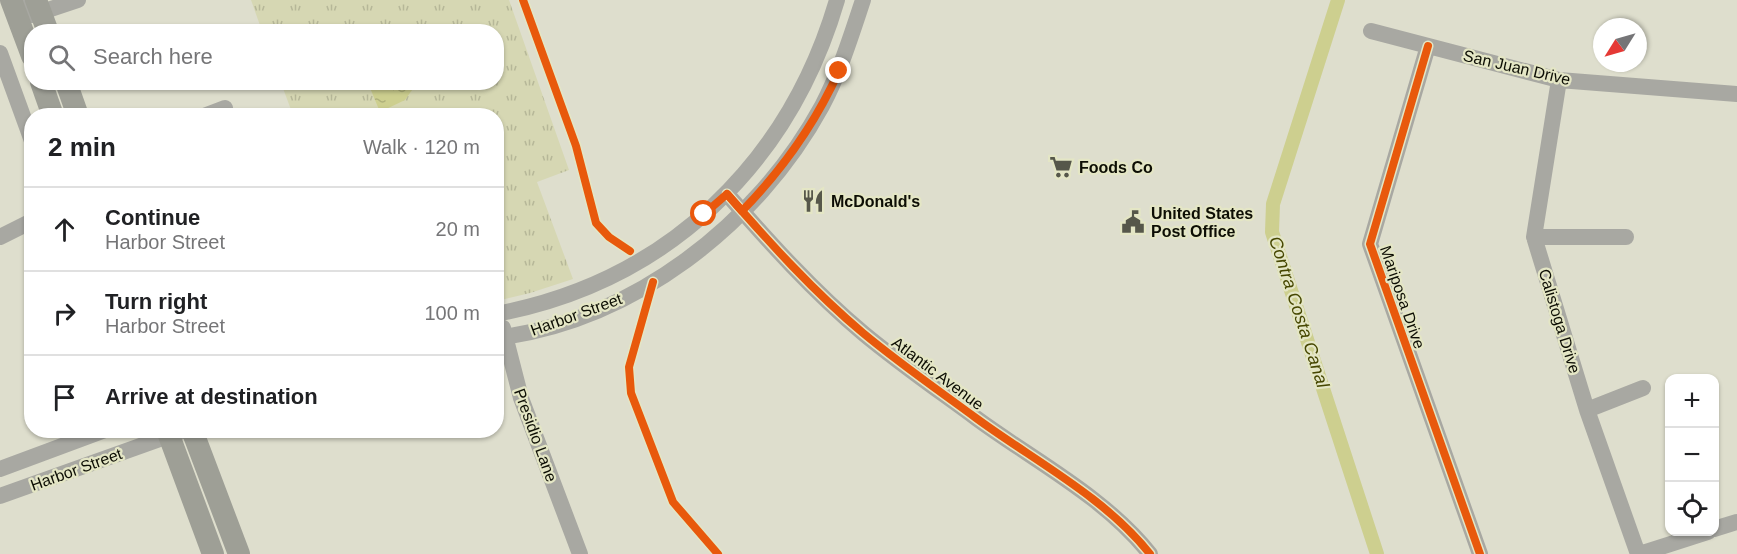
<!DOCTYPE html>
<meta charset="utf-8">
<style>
:root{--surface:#fff;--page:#f2f2f2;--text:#202124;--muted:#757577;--line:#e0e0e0}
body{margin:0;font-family:Arial,sans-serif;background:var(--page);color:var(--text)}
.controls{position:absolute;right:18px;bottom:18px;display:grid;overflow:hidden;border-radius:12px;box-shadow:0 2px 4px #0004}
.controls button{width:54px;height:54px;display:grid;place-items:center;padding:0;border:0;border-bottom:2px solid var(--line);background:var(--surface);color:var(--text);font:30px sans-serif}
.compass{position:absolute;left:1593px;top:18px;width:54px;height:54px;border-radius:50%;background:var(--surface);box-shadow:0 2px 4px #0004;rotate:233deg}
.stop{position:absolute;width:18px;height:18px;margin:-14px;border:4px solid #ea580c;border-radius:50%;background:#fff}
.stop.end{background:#ea580c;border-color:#fff;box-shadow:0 2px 6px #0008}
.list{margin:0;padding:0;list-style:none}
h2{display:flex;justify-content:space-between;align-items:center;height:78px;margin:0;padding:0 24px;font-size:26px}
h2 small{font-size:20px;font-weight:400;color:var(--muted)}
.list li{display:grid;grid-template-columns:39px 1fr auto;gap:18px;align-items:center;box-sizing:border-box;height:84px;padding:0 24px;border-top:2px solid var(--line)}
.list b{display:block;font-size:22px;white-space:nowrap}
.list p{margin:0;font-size:20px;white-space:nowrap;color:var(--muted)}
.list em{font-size:20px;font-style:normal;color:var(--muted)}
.icon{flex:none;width:33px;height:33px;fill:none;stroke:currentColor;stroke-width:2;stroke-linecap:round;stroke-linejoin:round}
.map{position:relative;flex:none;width:1737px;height:554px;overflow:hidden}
.search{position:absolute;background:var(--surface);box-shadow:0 2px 4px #0004;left:24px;top:24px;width:480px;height:66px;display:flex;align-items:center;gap:15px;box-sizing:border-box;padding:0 21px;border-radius:24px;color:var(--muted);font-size:22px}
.panel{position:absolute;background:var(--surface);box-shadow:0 2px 4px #0004;left:24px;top:108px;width:480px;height:330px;border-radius:24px}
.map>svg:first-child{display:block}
.park{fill:url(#park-tufts)}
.water{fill:url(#water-ripples)}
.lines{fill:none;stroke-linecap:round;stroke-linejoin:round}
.canal{stroke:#cdcf8f;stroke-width:14}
.minor{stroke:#a8a8a2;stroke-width:16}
.major{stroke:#9e9f96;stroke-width:22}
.cycleway-casing{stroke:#e4e6c5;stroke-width:11}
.cycleway{stroke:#e8590c;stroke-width:8}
.route{stroke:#ea580c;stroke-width:8}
.labels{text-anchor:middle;stroke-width:4.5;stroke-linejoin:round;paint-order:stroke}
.street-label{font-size:16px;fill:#0d0e04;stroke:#e4e6c5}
.poi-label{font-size:16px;font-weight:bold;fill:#0d0e04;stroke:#e4e6c5;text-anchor:start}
.water-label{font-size:18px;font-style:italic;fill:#464701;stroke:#e4e6c5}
</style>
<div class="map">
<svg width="1737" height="554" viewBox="0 0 1737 554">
<defs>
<pattern id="park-tufts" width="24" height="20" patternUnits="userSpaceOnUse" patternTransform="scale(1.5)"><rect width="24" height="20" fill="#d6d7b3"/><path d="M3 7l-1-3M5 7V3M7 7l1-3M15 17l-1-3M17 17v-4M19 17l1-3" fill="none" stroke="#b6b798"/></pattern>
<pattern id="water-ripples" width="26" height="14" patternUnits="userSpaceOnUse" patternTransform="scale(1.5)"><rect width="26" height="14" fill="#cdcf8f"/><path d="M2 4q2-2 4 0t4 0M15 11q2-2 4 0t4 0" fill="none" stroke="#afb17a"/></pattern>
</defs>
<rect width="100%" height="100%" fill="#dedecd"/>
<path class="park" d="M251,0H509L569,170L537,182L573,279L530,293L497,301L496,116L293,115L281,83L496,82V32L262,31Z"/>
<path class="water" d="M368,83V82L417,83L405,100L380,112Z"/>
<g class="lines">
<path class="canal" d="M1338,0L1273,204L1272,232L1377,554"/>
<path class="minor" d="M20,0L25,11L33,15L78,0
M1371,31L1559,80L1737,94
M1428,46L1370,244L1480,554
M0,53L32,141
M1559,80L1534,237L1587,410L1638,554
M204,116L225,108
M727,194C769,242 814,292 863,333C899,363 938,390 976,418C1033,460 1105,497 1150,554
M0,237L32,221
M1534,237H1626
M496,314C667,282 789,164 837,0
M503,328L521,398L580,554
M496,338C633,321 757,225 822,106C840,72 851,36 863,0
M1587,410L1643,388
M0,469L105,430
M0,496L185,430
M1714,529L1737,522
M1639,554L1708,532"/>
<path class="major" d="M11,0L32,56
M36,0L48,32
M41,82L53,116
M66,82L78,116
M167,430L213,554
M192,430L239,554"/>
<g class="cycleway-casing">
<path id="cycleway" d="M523,0L576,146L596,223L609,237L630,251
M1428,46L1370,244L1480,554
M727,194C769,242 814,292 863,333C899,363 938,390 976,418C1033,460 1105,497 1150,554
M653,282L629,367L631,393L673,502L718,554"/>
</g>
<use href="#cycleway" class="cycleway"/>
</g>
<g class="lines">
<path class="route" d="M704,214L727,194L742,211C783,169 815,124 839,71"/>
</g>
<defs>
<g id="supermarket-bare" transform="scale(1.8)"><path d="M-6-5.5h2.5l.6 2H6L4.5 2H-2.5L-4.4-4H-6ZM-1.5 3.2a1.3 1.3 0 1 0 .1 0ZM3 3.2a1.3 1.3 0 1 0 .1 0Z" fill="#56574a" stroke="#e4e6c5" stroke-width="2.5" paint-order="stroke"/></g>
<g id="restaurant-bare" transform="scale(1.8)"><path d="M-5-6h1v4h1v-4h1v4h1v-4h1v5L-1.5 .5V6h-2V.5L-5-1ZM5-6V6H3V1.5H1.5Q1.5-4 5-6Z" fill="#56574a" stroke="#e4e6c5" stroke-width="2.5" paint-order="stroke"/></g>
<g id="civic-bare" transform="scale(1.8)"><path d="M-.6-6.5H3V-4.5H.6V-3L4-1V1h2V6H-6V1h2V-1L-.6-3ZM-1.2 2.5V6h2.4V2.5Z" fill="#56574a" stroke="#e4e6c5" stroke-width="2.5" paint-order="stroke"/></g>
</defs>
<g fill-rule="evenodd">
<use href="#supermarket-bare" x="1061" y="167"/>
<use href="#restaurant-bare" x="813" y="201"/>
<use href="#civic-bare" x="1133" y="222"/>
</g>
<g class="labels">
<g class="street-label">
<text transform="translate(1517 67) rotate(13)" y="6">San Juan Drive</text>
<text transform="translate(1403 297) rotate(71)" y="6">Mariposa Drive</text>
<text transform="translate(576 314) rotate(-20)" y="6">Harbor Street</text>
<text transform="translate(1560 321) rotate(73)" y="6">Calistoga Drive</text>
<text transform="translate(938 373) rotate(37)" y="6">Atlantic Avenue</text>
<text transform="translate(536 435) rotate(70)" y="6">Presidio Lane</text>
<text transform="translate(76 469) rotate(-20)" y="6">Harbor Street</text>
</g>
<g class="poi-label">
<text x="1079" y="173">Foods Co</text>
<text x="831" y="207">McDonald's</text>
<text x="1151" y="219">United States<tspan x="1151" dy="18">Post Office</tspan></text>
</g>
<g class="water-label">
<text transform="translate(1299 312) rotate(72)" y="6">Contra Costa Canal</text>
</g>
</g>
</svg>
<div class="controls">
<button>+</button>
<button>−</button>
<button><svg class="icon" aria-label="locate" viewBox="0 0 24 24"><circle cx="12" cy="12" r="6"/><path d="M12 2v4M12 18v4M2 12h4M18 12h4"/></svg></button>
</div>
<svg class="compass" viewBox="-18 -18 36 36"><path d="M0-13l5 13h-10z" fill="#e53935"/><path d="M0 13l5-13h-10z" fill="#757577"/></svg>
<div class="stop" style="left:704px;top:214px"></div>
<div class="stop end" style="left:839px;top:71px"></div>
<div class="search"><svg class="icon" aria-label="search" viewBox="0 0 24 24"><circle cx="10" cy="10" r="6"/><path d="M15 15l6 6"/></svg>Search here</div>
<section class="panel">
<h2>2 min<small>Walk · 120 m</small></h2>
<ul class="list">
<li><svg class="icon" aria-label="ahead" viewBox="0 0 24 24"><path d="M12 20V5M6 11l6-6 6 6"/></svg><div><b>Continue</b><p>Harbor Street</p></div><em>20 m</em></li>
<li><svg class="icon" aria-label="right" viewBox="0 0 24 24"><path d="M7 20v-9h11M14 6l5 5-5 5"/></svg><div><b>Turn right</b><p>Harbor Street</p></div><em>100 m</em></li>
<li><svg class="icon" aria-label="arrive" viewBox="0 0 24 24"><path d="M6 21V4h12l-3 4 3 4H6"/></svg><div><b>Arrive at destination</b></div></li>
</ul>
</section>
</div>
